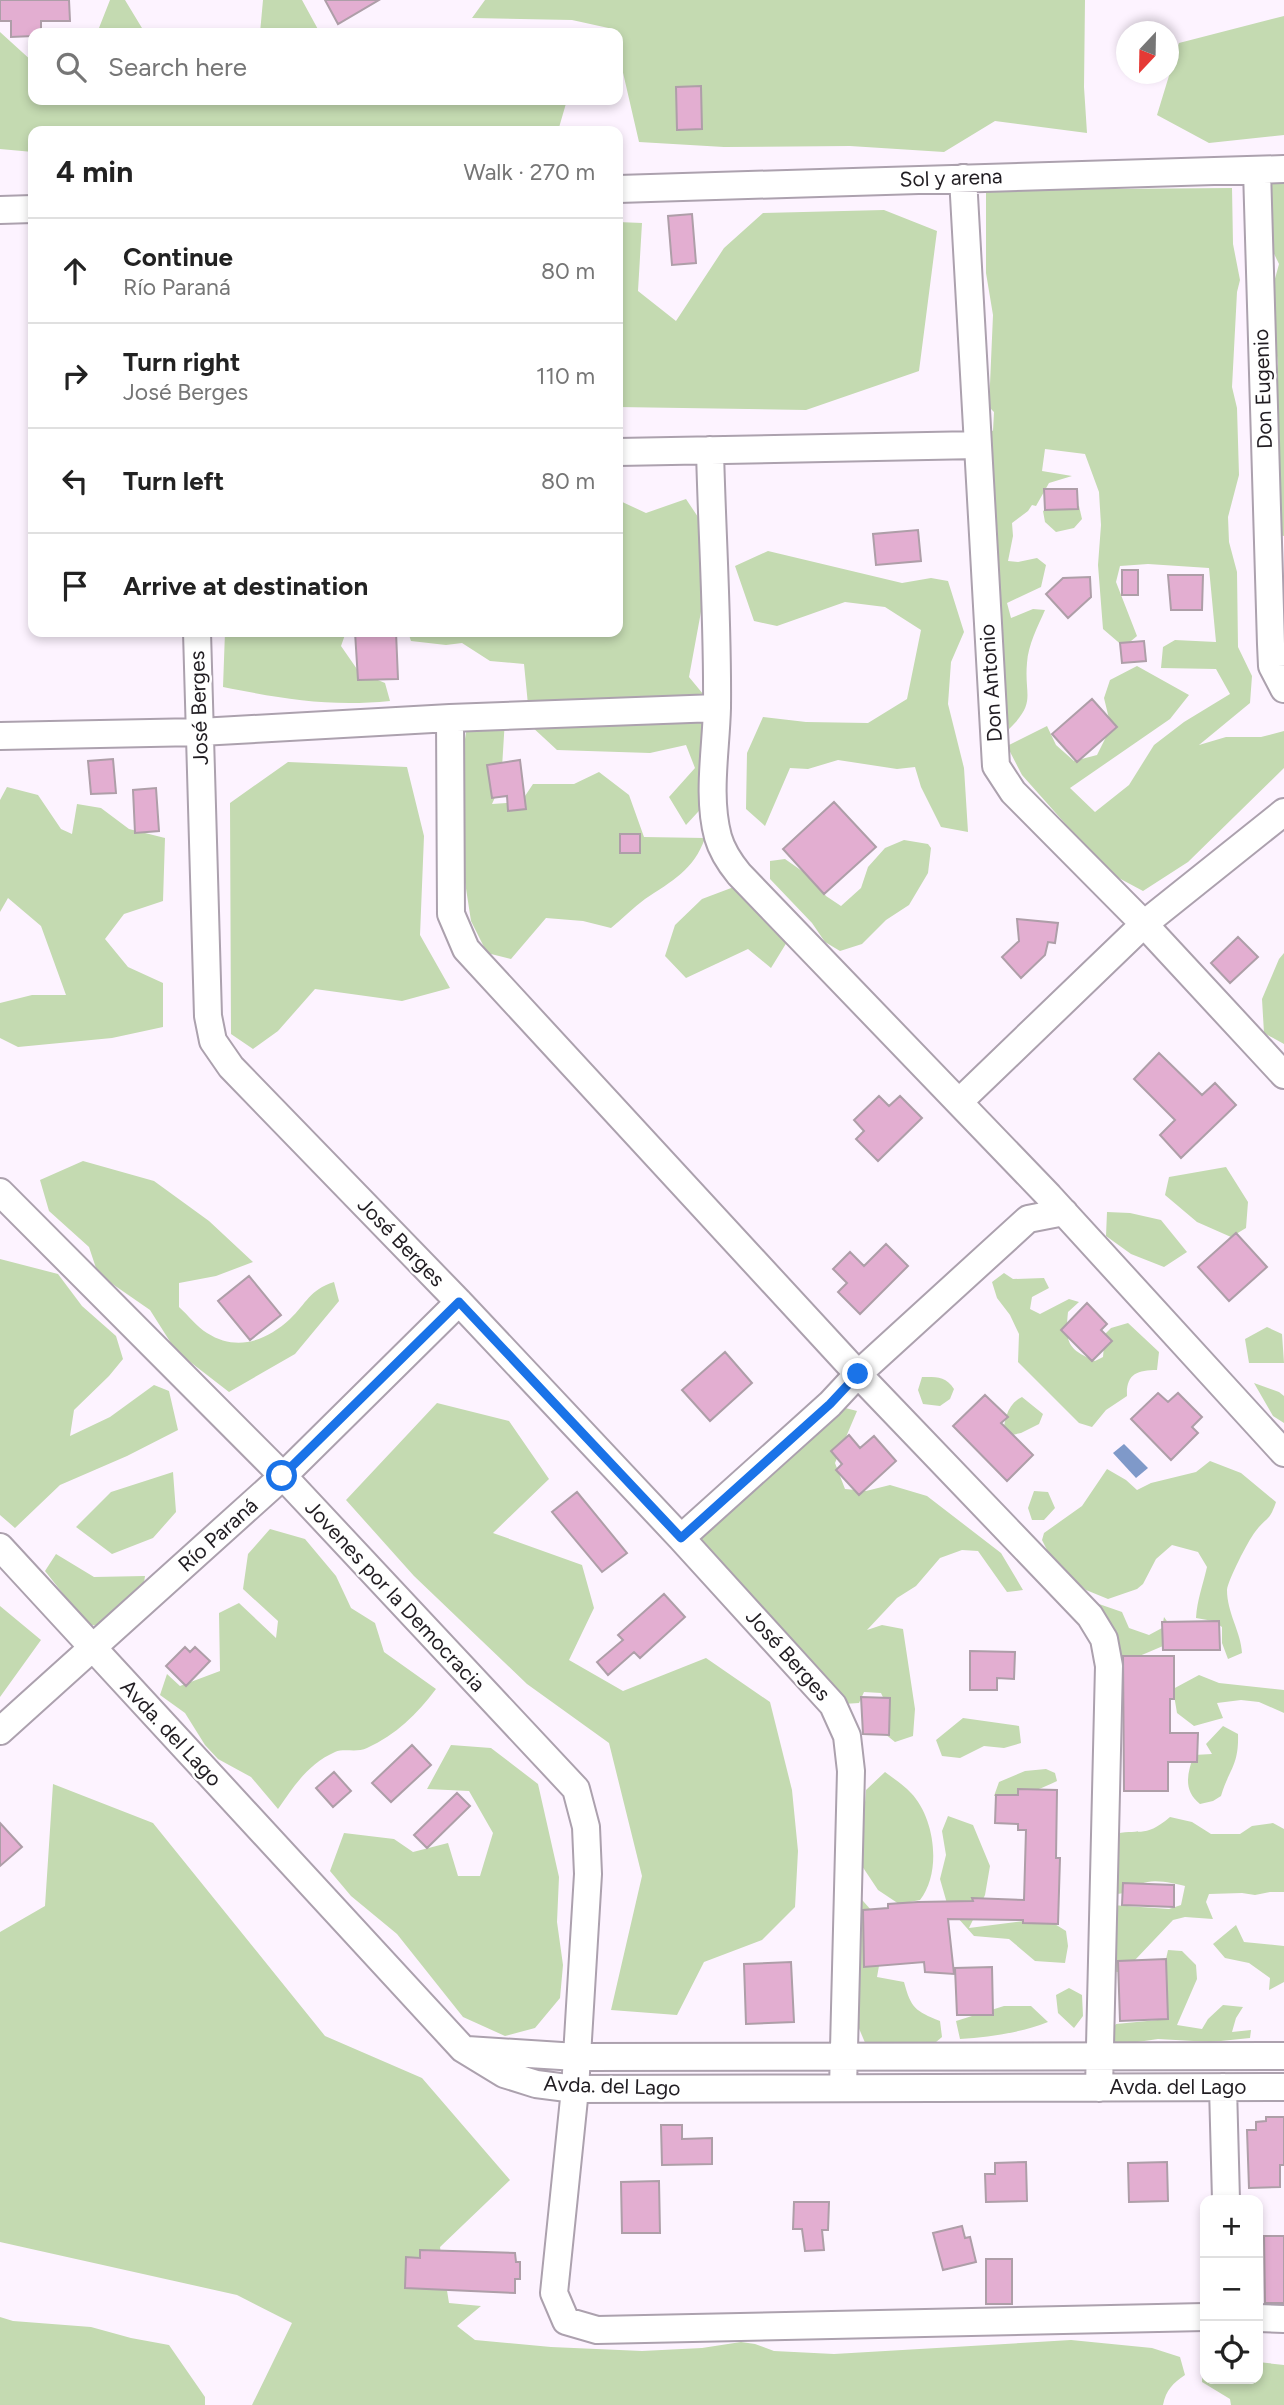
<!DOCTYPE html>
<meta charset="utf-8">
<style>
:root{--surface:#fff;--page:#f2f2f2;--text:#222;--muted:#767676;--line:#e0e0e0}
body{margin:0;font-family:Figtree,sans-serif;background:var(--page);color:var(--text)}
.controls{position:absolute;right:21px;bottom:21px;display:grid;overflow:hidden;border-radius:14px;box-shadow:0 4px 10px #0003}
.controls button{width:63px;height:63px;display:grid;place-items:center;padding:0;border:0;border-bottom:2px solid var(--line);background:var(--surface);color:var(--text);font:35px sans-serif}
.compass{position:absolute;left:1116px;top:21px;width:63px;height:63px;border-radius:50%;background:var(--surface);box-shadow:0 4px 10px #0003;rotate:202deg}
.stop{position:absolute;width:21px;height:21px;margin:-16px;border:5px solid #1a73e8;border-radius:50%;background:#fff}
.stop.end{background:#1a73e8;border-color:#fff;box-shadow:0 2px 7px #0008}
.list{margin:0;padding:0;list-style:none}
h2{display:flex;justify-content:space-between;align-items:center;height:91px;margin:0;padding:0 28px;font-size:30px}
h2 small{font-size:23px;font-weight:400;color:var(--muted)}
.list li{display:grid;grid-template-columns:46px 1fr auto;gap:21px;align-items:center;box-sizing:border-box;height:105px;padding:0 28px;border-top:2px solid var(--line)}
.list b{display:block;font-size:26px;white-space:nowrap}
.list p{margin:0;font-size:23px;white-space:nowrap;color:var(--muted)}
.list em{font-size:23px;font-style:normal;color:var(--muted)}
.icon{flex:none;width:38px;height:38px;fill:none;stroke:currentColor;stroke-width:2;stroke-linecap:round;stroke-linejoin:round}
.map{position:relative;flex:none;width:1284px;height:2405px;overflow:hidden}
.search{position:absolute;background:var(--surface);box-shadow:0 4px 10px #0003;left:28px;top:28px;width:595px;height:77px;display:flex;align-items:center;gap:18px;box-sizing:border-box;padding:0 24px;border-radius:14px;color:var(--muted);font-size:26px}
.panel{position:absolute;background:var(--surface);box-shadow:0 4px 10px #0003;left:28px;top:126px;width:595px;height:511px;border-radius:14px}
.map>svg:first-child{display:block}
.green{fill:#c4dab1}
.water{fill:#7f99c9}
.building{fill:#e3aed1;stroke:#ae9ea8;stroke-width:2}
.lines{fill:none;stroke-linecap:round;stroke-linejoin:round}
.minor-casing{stroke:#aca1ae;stroke-width:30}
.minor{stroke:#fff;stroke-width:26}
.route{stroke:#1a73e8;stroke-width:9}
.labels{text-anchor:middle;stroke-width:5;stroke-linejoin:round;paint-order:stroke}
.street-label{font-size:21px;fill:#211d22;stroke:#fff}
</style>
<div class="map">
<svg width="1284" height="2405" viewBox="0 0 1284 2405">
<rect width="100%" height="100%" fill="#fdf3ff"/>
<path class="green" d="M110,0H125L145,33H97Z
M263,0H302L320,33H260Z
M485,0H1085L1084,87L1087,133L995,121L944,152L850,146L724,147L639,142L618,51V33H614L613,29L572,20L472,18Z
M1284,16V135L1209,143L1157,115L1179,43Z
M0,32L33,62V100H567L558,131H33V152L0,149Z
M1280,178L1284,179V536L1273,534L1279,454L1273,415L1278,364L1270,297L1279,264L1259,223L1257,190Z
M1232,188L1233,244L1240,280L1237,292L1232,387L1237,408L1239,475L1228,517L1229,542L1237,572L1238,647L1252,676L1250,703L1199,745L1226,737H1261L1284,731V768L1188,862L1143,891L1115,876L1085,846L1022,775L1007,746L1047,726L1056,745L1074,761L1097,755L1111,727L1104,698L1110,680L1137,666L1189,695L1170,719L1070,788L1095,812L1129,785L1154,745L1184,722L1230,694L1216,669L1161,668L1163,647L1175,640L1216,642L1209,568L1148,564L1120,566L1116,582L1137,636L1124,647L1103,629L1098,565L1101,525L1099,492L1085,454L1045,449L1042,471L1072,476L1049,483L1036,506L1032,505L1028,511L1012,523L1013,536L1008,561L1018,562L1037,558L1046,565L1041,587L1007,603L1011,618L1033,609L1045,610C1038,626 1028,645 1027,663C1024,696 1037,702 1009,729C996,661 999,593 997,525L996,514L990,507L988,429L993,431L994,412L989,407L993,315L986,273V190Z
M884,210L937,231L919,371L806,410L618,407V222L642,223L638,291L676,321L724,248L763,213Z
M686,499L714,541L689,677L713,706L708,801L686,825L669,797L695,768L686,745L650,753L557,750L530,725L524,664L490,661L462,643L446,645L411,641L408,632H618V500L646,513Z
M1052,506H1079L1082,519L1074,528L1056,532L1045,522L1043,511Z
M768,551L902,583L931,578L948,581L964,632L951,662L948,704L964,768L968,832L941,827L921,787L915,767L897,769L838,760L808,769L790,768L765,826L746,809L747,753L763,717L806,722L868,723L907,699L921,630L885,607L845,602L777,626L754,621L735,566Z
M225,632H346L341,646L359,672L385,683L390,701C329,707 283,699 223,687Z
M505,719L501,784L492,804L521,802L533,784H574L599,772L629,795L644,837L705,838C694,870 672,881 645,899C633,908 622,919 611,928L583,921L546,918L511,959L487,953L471,921L461,856L464,813L459,775L467,727Z
M288,762L407,767L424,836L420,935L450,988L402,1001L315,989L278,1031L253,1049L231,1034L230,803Z
M7,787L38,795L61,829L72,834L77,804L101,808L129,829L165,838L163,901L124,914L105,939L128,967L163,983V1027L112,1038L18,1047L0,1038V1003L32,995H66L41,926L8,898L0,912V800Z
M904,840L928,844L931,848L928,873L909,905L886,920L862,944L840,951L825,942L812,923L770,879V861L785,859L812,878L826,896L841,906L861,888L868,867L885,848Z
M755,879L787,942L771,968L748,949L686,978L665,956L675,925L702,899Z
M1284,953V1044L1264,1033L1262,999L1279,959Z
M83,1161L154,1181L209,1221L253,1262L216,1276L179,1283V1307C188,1315 197,1327 207,1333C237,1352 266,1341 290,1319C307,1303 309,1290 334,1282L339,1301L295,1354L229,1392L176,1351L150,1310L98,1274L89,1247L49,1211L40,1180Z
M1226,1167L1248,1202L1246,1228L1231,1237L1197,1222L1165,1195L1169,1177Z
M1107,1212L1130,1213L1161,1220L1187,1252L1164,1267L1131,1254L1106,1236Z
M0,1259L58,1274L82,1306L116,1336L123,1359L109,1376L74,1410L70,1436L110,1417L154,1385L169,1391L178,1430L127,1456L60,1485L15,1528L0,1515Z
M1004,1273L1013,1279L1044,1278L1049,1288L1032,1297L1030,1309L1040,1314L1069,1299L1079,1302L1068,1312C1065,1342 1067,1349 1095,1361L1103,1357L1105,1334L1111,1328L1128,1323L1159,1352L1157,1370C1137,1370 1126,1374 1127,1396L1106,1410L1092,1427L1079,1423L1018,1362L1019,1334L1010,1315L997,1298L992,1282Z
M1267,1327L1282,1334L1284,1363H1249L1245,1339Z
M922,1377C936,1377 946,1376 954,1389L950,1399L940,1406L923,1404L918,1390Z
M1254,1383L1279,1392L1284,1396V1423L1273,1416Z
M1022,1397L1043,1414L1039,1424L1021,1433L1003,1437C1004,1421 1007,1404 1022,1397Z
M437,1403L509,1421L549,1479L493,1533L582,1565L594,1608L569,1660L623,1691L706,1658L770,1702L792,1790L798,1851L795,1907L762,1940L704,1962L677,2015L611,2010L642,1876L609,1743L527,1684L414,1576L346,1500Z
M830,1404L857,1411L835,1463L845,1489L866,1491L890,1485L927,1496L1001,1553L1023,1590L1007,1592L978,1551L962,1550L940,1558L916,1586L897,1598L867,1630L882,1625L903,1629L915,1709L913,1736L895,1742L874,1725L888,1708L881,1693L864,1692L859,1703L843,1704L688,1559L699,1523Z
M1210,1461L1241,1473L1276,1502C1269,1523 1266,1517 1255,1532C1248,1541 1228,1580 1227,1590C1227,1613 1241,1632 1242,1653L1228,1659L1222,1643V1627L1213,1621L1196,1618C1197,1600 1203,1585 1207,1567L1198,1552L1172,1545L1156,1559L1143,1584L1137,1589L1108,1599L1086,1590L1052,1560L1042,1540L1044,1533L1082,1506L1107,1469L1126,1480L1137,1490L1151,1483L1196,1472Z
M173,1472L176,1512L153,1538L112,1554L76,1527L111,1492Z
M1034,1491L1048,1492L1055,1508L1044,1520H1032L1028,1508Z
M270,1529L305,1539L336,1576L351,1608L375,1623L384,1652L436,1689C417,1714 396,1735 367,1748C357,1753 344,1748 335,1752C308,1764 294,1786 278,1809L251,1777L218,1759L205,1745L185,1713L160,1695L167,1674L180,1686L220,1671L219,1613L239,1603L276,1638L278,1621L243,1589L248,1554Z
M56,1554L94,1577L145,1576L143,1590L102,1627L87,1624L45,1571Z
M1099,1604L1122,1612L1129,1628L1149,1635L1162,1628L1164,1617L1169,1624L1163,1646L1130,1660L1116,1654L1117,1632L1104,1618Z
M0,1606L41,1640L0,1697Z
M1199,1675L1219,1683L1284,1690V1713L1259,1702L1241,1700L1217,1703L1223,1718L1194,1726L1177,1713L1173,1689Z
M963,1718L1019,1726L1021,1743L1004,1748L984,1746L960,1758L942,1756L936,1740Z
M1223,1726L1238,1734C1239,1766 1229,1769 1221,1796L1213,1801L1200,1804C1183,1791 1187,1773 1194,1755L1212,1754L1206,1744Z
M451,1745L491,1748L538,1784L559,1877L557,1922L563,1965L560,1998L535,2028L505,2036L463,2017L397,1934L351,1896L330,1871L344,1833L394,1839L413,1852L448,1843L458,1876H480L493,1833L469,1791L427,1789Z
M1046,1769L1055,1773L1057,1781C1036,1791 1018,1798 994,1796L999,1782L1025,1771Z
M885,1772C894,1779 904,1785 911,1793C935,1818 942,1872 920,1900L899,1904L878,1890L860,1863L866,1790Z
M53,1784L153,1823L325,2036L422,2078L510,2180L440,2247L449,2303L481,2306L457,2326L475,2340L551,2347L642,2351L702,2348L741,2342L755,2344L774,2351L834,2354L1071,2340L1152,2348L1180,2357L1185,2375C1173,2383 1166,2390 1163,2405H252L292,2323L237,2295L0,2242V1932L45,1906Z
M948,1816L973,1825L990,1866L985,1895L969,1928L1031,1920L1050,1921L1066,1931L1068,1946L1065,1963L1035,1961L1009,1939L974,1936L948,1907L940,1879L946,1855L942,1831Z
M1170,1817L1192,1822L1211,1834H1240L1252,1826L1273,1823L1284,1829V1892H1270L1255,1895L1242,1893L1209,1894L1206,1902L1213,1919L1185,1917L1173,1920L1135,1960L1118,1961V1972L1101,1971C1082,1938 1083,1929 1112,1905L1169,1909L1181,1905L1185,1886C1174,1883 1152,1878 1141,1884C1130,1889 1127,1894 1115,1894L1112,1835C1139,1827 1143,1840 1170,1817Z
M856,1893L886,1927L877,1977L904,1982C911,2008 915,2011 940,2021L942,2037L929,2048L866,2045L855,2019Z
M1236,1925L1244,1942L1284,1946V1982L1269,1990L1270,1978L1249,1963L1225,1958L1213,1944Z
M1168,1950L1182,1951L1196,1965L1197,1979L1177,2025L1202,2029L1208,2019L1223,2005L1243,2007L1236,2018L1232,2032L1251,2030L1250,2038L1211,2042L1158,2039L1117,2045L1108,2035L1116,2024L1168,2019L1166,1959Z
M1069,1988L1082,1995L1083,2016L1074,2028L1058,2013L1056,1995Z
M1004,2006H1031L1048,2022C1019,2033 991,2037 960,2039L956,2021Z
M0,2317L13,2321L91,2327L131,2338L169,2345L205,2397V2405H0Z
M1203,2353H1205V2379H1258V2362L1284,2365V2405H1231L1230,2399L1202,2382Z"/>
<path class="water" d="M1124,1444L1148,1468L1136,1478L1113,1453Z"/>
<path class="building" d="M0,0H69L70,21H41V33H33V36L11,37V21H0Z
M325,0H379L338,24Z
M701,86L702,129L677,130L676,87Z
M692,214L696,263L672,265L668,216Z
M1044,489H1077L1078,509L1045,510Z
M918,530L921,561L876,565L873,534Z
M1122,570H1138V595H1122Z
M1168,575H1203L1202,610H1171Z
M1090,577L1091,597L1068,618L1046,594L1063,578Z
M355,632H396L398,679L358,680Z
M1144,641L1146,661L1122,663L1120,643Z
M1092,699L1117,727L1077,762L1052,734Z
M113,759L116,793L91,794L88,761Z
M520,760L526,809L508,811L507,796L492,798L487,765Z
M156,788L159,831L135,833L133,790Z
M834,802L876,847L824,894L783,849Z
M620,834H640V853H620Z
M1017,919L1058,923L1055,943L1048,942L1045,955L1021,978L1002,957L1019,941Z
M1238,937L1258,957L1230,983L1211,963Z
M1159,1053L1202,1095L1215,1083L1236,1105L1181,1158L1160,1135L1175,1120L1134,1079Z
M879,1096L889,1106L900,1096L922,1118L878,1161L856,1139L864,1131L854,1120Z
M1236,1233L1267,1267L1229,1301L1198,1267Z
M886,1244L908,1266L860,1314L838,1292L847,1283L833,1269L850,1252L864,1266Z
M249,1276L281,1315L250,1340L218,1301Z
M1087,1303L1107,1324L1101,1330L1112,1341L1092,1361L1061,1330Z
M725,1352L752,1383L710,1421L682,1390Z
M1158,1393L1168,1402L1178,1393L1202,1417L1192,1427L1198,1433L1171,1460L1131,1419Z
M985,1395L1008,1417L1001,1423L1033,1455L1007,1481L953,1426Z
M849,1435L860,1448L874,1436L896,1461L859,1495L836,1470L842,1464L831,1451Z
M577,1492L627,1553L602,1572L552,1512Z
M664,1594L685,1617L640,1658L634,1652L608,1675L597,1662L623,1640L618,1635Z
M1219,1621L1220,1650H1163L1162,1622Z
M185,1647L190,1652L195,1647L210,1661L186,1686L166,1666Z
M970,1651L1015,1652L1014,1679L997,1678V1690H970Z
M1123,1656H1174V1699H1170V1733H1198L1197,1762H1168V1791H1124Z
M861,1697L890,1698L889,1735L863,1734Z
M412,1745L431,1765L391,1802L372,1783Z
M334,1772L351,1791L333,1807L316,1788Z
M1018,1789L1057,1790L1056,1858H1060L1058,1924L1023,1923V1920L948,1919L954,1974L925,1972L924,1962L864,1967L863,1910L888,1908V1904L918,1902L973,1901L972,1898L1024,1900L1026,1830H1018V1824L995,1823L996,1795H1018Z
M457,1793L470,1806L427,1848L414,1835Z
M0,1823L22,1847L0,1866Z
M1123,1883L1174,1885V1907L1122,1905Z
M1166,1959L1168,2019L1120,2021L1118,1961Z
M791,1962L794,2022L746,2024L744,1964Z
M992,1967L993,2015H957L955,1968Z
M1266,2117H1284V2165H1280V2187L1249,2188L1247,2130H1256V2122L1266,2121Z
M661,2125H682V2139L712,2138V2164L662,2165Z
M1026,2162L1027,2201L986,2202L985,2174H995V2163Z
M1167,2162L1168,2201L1129,2202L1128,2163Z
M659,2181L660,2233H622L621,2182Z
M794,2202H829L828,2230H822L824,2250L805,2251L802,2229H793Z
M962,2226L965,2238L970,2237L976,2262L943,2270L933,2233Z
M1264,2236H1284V2303H1265Z
M420,2250L515,2253L516,2262H520V2279H515V2293L405,2288L406,2257L420,2258Z
M986,2259H1012V2304H986Z"/>
<g class="lines">
<g class="minor-casing">
<path id="minor" d="M1257,170L1271,644L1272,666L1284,689
M963,178L996,766L1013,792L1144,924L1284,1075
M618,189L1284,169
M0,210L33,209
M710,450C712,536 718,622 717,708C716,750 707,796 718,837C722,851 730,863 739,874L1049,1196L1284,1453
M618,452L978,445
M197,632L208,1016L213,1041L231,1067L459,1302L681,1538L833,1705L847,1736L851,1771L843,2088
M450,718L451,914L466,949L858,1374L1090,1616L1104,1639L1109,1666L1099,2088
M0,736L200,732L450,718L717,708
M959,1102L1144,924L1284,812
M0,1192L283,1476L576,1789L586,1827L588,1874L575,2089L554,2293L566,2321L597,2330L1205,2317
M681,1538L830,1404L858,1374L1028,1219L1064,1212
M0,1547L463,2049L504,2074L536,2084L575,2089L1284,2087
M0,1731L283,1476L459,1302
M467,2050L577,2057L1284,2056
M1223,2087L1226,2200
M1258,2318L1284,2319"/>
</g>
<use href="#minor" class="minor"/>
</g>
<g class="lines">
<path class="route" d="M282,1476L459,1302L681,1538L830,1404L858,1374"/>
</g>
<g class="labels">
<g class="street-label">
<text transform="translate(951 178) rotate(-2)" y="7">Sol y arena</text>
<text transform="translate(1263 389) rotate(-92)" y="7">Don Eugenio</text>
<text transform="translate(991 683) rotate(-94)" y="7">Don Antonio</text>
<text transform="translate(199 708) rotate(-92)" y="7">José Berges</text>
<text transform="translate(401 1242) rotate(46)" y="7">José Berges</text>
<text transform="translate(218 1535) rotate(-42)" y="7">Río Paraná</text>
<text transform="translate(395 1596) rotate(47)" y="7">Jovenes por la Democracia</text>
<text transform="translate(788 1655) rotate(48)" y="7">José Berges</text>
<text transform="translate(171 1733) rotate(47)" y="7">Avda. del Lago</text>
<text transform="translate(612 2086) rotate(2)" y="7">Avda. del Lago</text>
<text x="1178" y="2094">Avda. del Lago</text>
</g>
</g>
</svg>
<div class="controls">
<button>+</button>
<button>−</button>
<button><svg class="icon" aria-label="locate" viewBox="0 0 24 24"><circle cx="12" cy="12" r="6"/><path d="M12 2v4M12 18v4M2 12h4M18 12h4"/></svg></button>
</div>
<svg class="compass" viewBox="-18 -18 36 36"><path d="M0-13l5 13h-10z" fill="#e53935"/><path d="M0 13l5-13h-10z" fill="#767676"/></svg>
<div class="stop" style="left:282px;top:1476px"></div>
<div class="stop end" style="left:858px;top:1374px"></div>
<div class="search"><svg class="icon" aria-label="search" viewBox="0 0 24 24"><circle cx="10" cy="10" r="6"/><path d="M15 15l6 6"/></svg>Search here</div>
<section class="panel">
<h2>4 min<small>Walk · 270 m</small></h2>
<ul class="list">
<li><svg class="icon" aria-label="ahead" viewBox="0 0 24 24"><path d="M12 20V5M6 11l6-6 6 6"/></svg><div><b>Continue</b><p>Río Paraná</p></div><em>80 m</em></li>
<li><svg class="icon" aria-label="right" viewBox="0 0 24 24"><path d="M7 20v-9h11M14 6l5 5-5 5"/></svg><div><b>Turn right</b><p>José Berges</p></div><em>110 m</em></li>
<li><svg class="icon" aria-label="left" viewBox="0 0 24 24"><path d="M17 20v-9H6M10 6l-5 5 5 5"/></svg><div><b>Turn left</b></div><em>80 m</em></li>
<li><svg class="icon" aria-label="arrive" viewBox="0 0 24 24"><path d="M6 21V4h12l-3 4 3 4H6"/></svg><div><b>Arrive at destination</b></div></li>
</ul>
</section>
</div>
